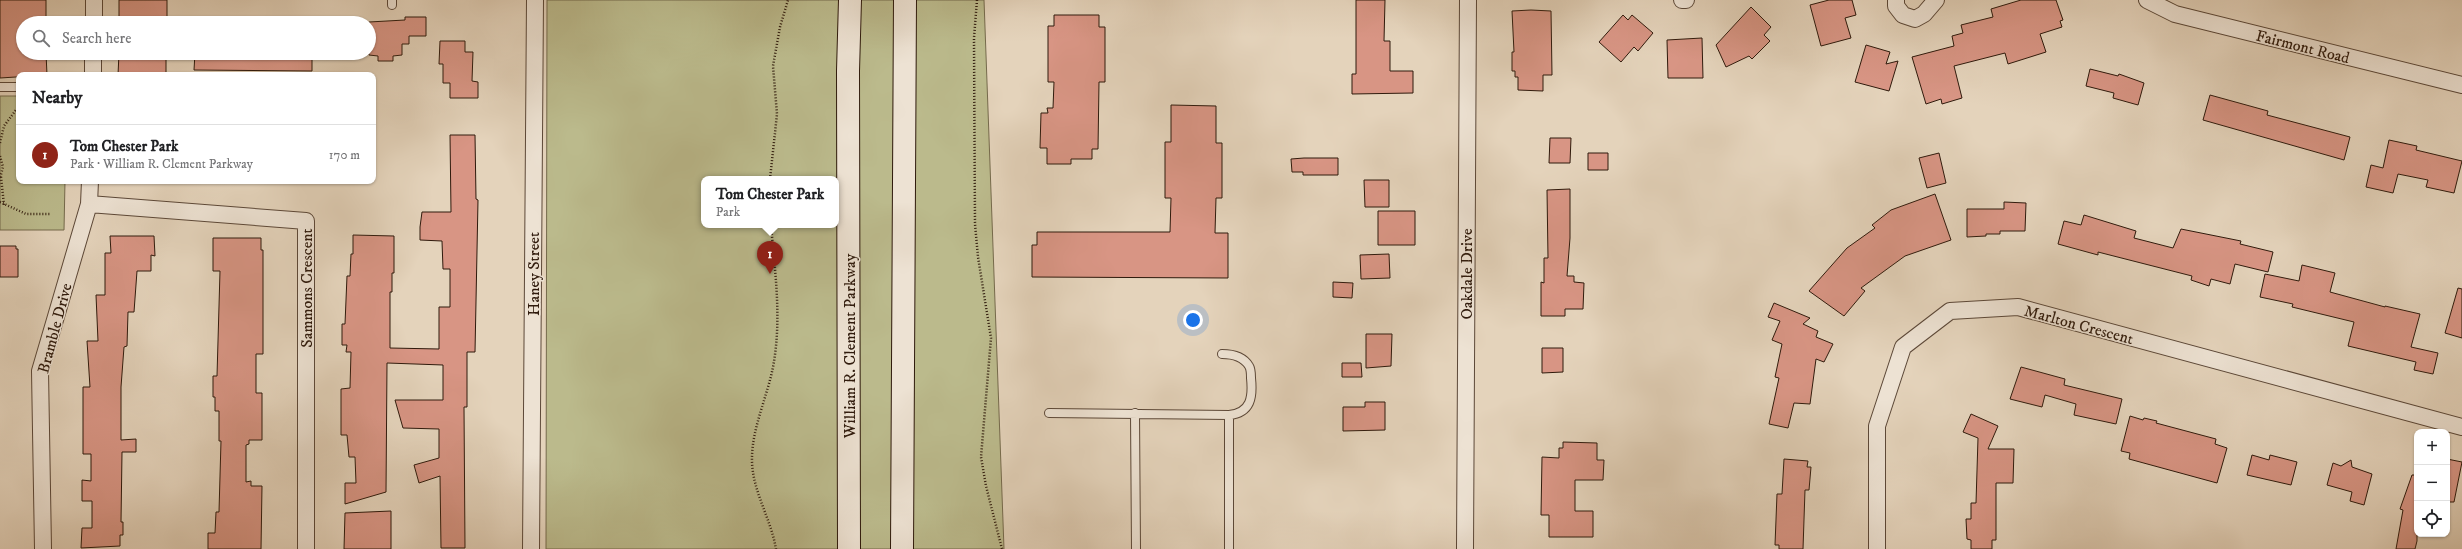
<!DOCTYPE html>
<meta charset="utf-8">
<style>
:root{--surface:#fff;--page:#f6f6f6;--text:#202124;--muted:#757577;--line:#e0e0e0;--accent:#8f2418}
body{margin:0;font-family:"IM FELL DW Pica",serif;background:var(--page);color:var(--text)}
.controls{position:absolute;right:12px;bottom:12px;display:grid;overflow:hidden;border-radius:8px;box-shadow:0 1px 3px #0004}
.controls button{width:36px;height:36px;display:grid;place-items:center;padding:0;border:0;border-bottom:1px solid var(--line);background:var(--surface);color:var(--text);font:20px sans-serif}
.you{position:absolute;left:1193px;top:320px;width:14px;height:14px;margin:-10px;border:3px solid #fff;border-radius:50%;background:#1a73e8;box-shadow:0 0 0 6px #1a73e833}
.badge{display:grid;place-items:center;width:26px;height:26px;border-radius:50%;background:var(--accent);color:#fff;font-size:13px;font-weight:700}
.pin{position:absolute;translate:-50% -33px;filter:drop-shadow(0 1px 2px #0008)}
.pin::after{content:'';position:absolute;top:21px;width:14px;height:12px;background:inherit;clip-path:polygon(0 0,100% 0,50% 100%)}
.popup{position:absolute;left:701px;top:176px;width:138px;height:52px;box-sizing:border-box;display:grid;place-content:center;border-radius:8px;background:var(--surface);filter:drop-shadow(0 1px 3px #0005);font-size:13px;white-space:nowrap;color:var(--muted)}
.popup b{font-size:15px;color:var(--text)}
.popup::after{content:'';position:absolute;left:50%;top:100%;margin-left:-8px;border:8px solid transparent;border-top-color:var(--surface)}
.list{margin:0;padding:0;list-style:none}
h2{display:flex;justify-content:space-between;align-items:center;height:52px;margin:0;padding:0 16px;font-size:17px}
h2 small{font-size:13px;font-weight:400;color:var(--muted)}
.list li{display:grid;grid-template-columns:26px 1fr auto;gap:12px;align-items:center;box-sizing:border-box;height:60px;padding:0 16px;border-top:1px solid var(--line)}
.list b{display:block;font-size:15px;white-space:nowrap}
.list p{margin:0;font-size:13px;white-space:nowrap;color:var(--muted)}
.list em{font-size:13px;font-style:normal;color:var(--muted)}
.icon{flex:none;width:22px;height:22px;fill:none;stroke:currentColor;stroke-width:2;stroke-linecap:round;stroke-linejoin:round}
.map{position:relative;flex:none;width:2462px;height:549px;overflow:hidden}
.search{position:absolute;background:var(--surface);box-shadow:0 1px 3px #0004;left:16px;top:16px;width:360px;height:44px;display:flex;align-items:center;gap:10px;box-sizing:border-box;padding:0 14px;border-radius:22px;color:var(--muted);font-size:15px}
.panel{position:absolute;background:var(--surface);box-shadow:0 1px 3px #0004;left:16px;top:72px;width:360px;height:112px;border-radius:8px}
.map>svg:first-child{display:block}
.green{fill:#bbba8c;stroke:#756a4c;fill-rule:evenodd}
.building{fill:#d89584;stroke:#2f1a0c}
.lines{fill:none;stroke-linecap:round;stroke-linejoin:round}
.service-casing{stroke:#5c4838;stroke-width:10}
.minor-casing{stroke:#5c4838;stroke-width:18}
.secondary-casing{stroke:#2f1a0c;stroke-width:24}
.path{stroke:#2f1a0c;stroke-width:2.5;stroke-dasharray:1 2;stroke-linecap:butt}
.service{stroke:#ede2d3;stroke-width:8}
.minor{stroke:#ede2d3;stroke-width:16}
.secondary{stroke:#ede2d3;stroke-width:22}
.labels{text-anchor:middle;stroke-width:3;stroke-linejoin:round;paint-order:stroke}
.street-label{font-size:16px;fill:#2f1a0c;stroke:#ede2d3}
</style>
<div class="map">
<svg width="2462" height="549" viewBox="0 0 2462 549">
<rect width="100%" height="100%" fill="#e4d3bb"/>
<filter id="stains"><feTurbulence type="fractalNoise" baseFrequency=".005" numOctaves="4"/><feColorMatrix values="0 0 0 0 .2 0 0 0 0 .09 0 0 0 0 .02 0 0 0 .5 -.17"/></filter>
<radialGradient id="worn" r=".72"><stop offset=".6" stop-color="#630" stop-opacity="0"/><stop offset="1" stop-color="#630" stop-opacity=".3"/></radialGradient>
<path class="green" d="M547,0H984L1004,549H546ZM704,179H836V225H704Z
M0,96H19V181H65L64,230H0Z"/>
<path class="building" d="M0,0H46V23H23V53H46L47,75L0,78Z
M119,0H167V23H119Z
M1356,0H1385L1384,41H1390V71H1413V93L1352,94V74H1356Z
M1829,0H1852L1856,15L1845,18L1851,38L1821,46L1810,5Z
M2021,0H2056L2063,20L2060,21L2062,27L2040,34L2046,52L2008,64L2005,53L1954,66L1962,98L1942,104L1941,99L1926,104L1912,57L1954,46L1952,36L1963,33L1961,25L1993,17L1991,9Z
M1751,7L1771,27L1764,35L1770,41L1752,59L1749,56L1726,67L1716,45Z
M1531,10L1551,11L1552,75H1543V91L1518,90V77H1515V71H1512V52H1514L1512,11Z
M1054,15H1099V27H1105V82H1099L1098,149H1092V159H1071V164H1047V148H1040L1041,113H1048L1047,108H1053L1054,82H1048V26H1054Z
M1623,15L1628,20L1632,15L1653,33L1638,51L1634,47L1621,62L1599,42Z
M405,17H426V36H409V44H402V55L393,56V61H378V56L369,55V22L405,20Z
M1702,38L1703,78H1668L1667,40Z
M440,41H465V52H473L472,81L478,82V98H450V83H443V64H439Z
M1866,45L1890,52L1886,64L1898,61L1889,91L1855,82Z
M119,53H166V75H118Z
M195,53H312V71L194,70Z
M2090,69L2118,76L2119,74L2144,83L2138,105L2113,98L2114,93L2086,86Z
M2210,95L2268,111L2267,115L2350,137L2344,160L2203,120Z
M1171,105L1216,106V143H1222V198H1216L1215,233H1228V278L1032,277V245H1037V232H1170L1171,198H1165V142H1171Z
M450,135H475L476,199L478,200L475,352H467V407H464L465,548H441L440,476L419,483L414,465L439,458V429L403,428L395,400H443V365L387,363L386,492L345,504V483H356L355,457H349L347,435H341V389L350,388L351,352H346L347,345H342V324H345L347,276H350L351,254H353V235L394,236V273H392V292H390V348L439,349V307H450V269H443L442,241L420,240V227L422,212H451Z
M1550,138H1571L1570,163H1549Z
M2389,140L2417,146L2416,150L2462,161L2454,193L2426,187L2428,180L2398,174L2393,193L2366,187L2371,165L2383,168Z
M1588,153H1608V170H1588Z
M1939,153L1946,183L1927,188L1919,158Z
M1304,158H1338V175H1303V172H1292L1291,159Z
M1364,180H1389V207H1365Z
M1570,189V238L1567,276H1574V282L1584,283L1583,309H1565V316H1541V282L1544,283V258H1548L1547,190Z
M1935,194L1951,240L1905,256L1861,288L1865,291L1844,316L1809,291L1847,248L1875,228L1872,225L1891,210Z
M2004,202L2026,203L2025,231H2000V234H1986V236L1967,237V209H2004Z
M1378,211H1415V245H1378Z
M2084,215L2136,231L2134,238L2173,248L2181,229L2241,241L2240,244L2273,252L2268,272L2235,264L2230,284L2211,279L2209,286L2191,280L2192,276L2098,252V255L2058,244L2064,221L2081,225Z
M110,236H154L155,256L151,255V271H137L134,312H128L127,346L124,347L121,387V440L136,439V452H122L121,522H123V535H120V546L81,548L82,528H92V501H82V480L91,481V454H83V387H90L87,341H98L96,295H105V253H111Z
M213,238H261V250H263V354H256V393H262V440H249V444L246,445V482L251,481V486H262L261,549H208V533H215L216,512H219L221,441H219V411H215V397H213V376H217L220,271H213Z
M0,246H16V249H18V277H0Z
M1389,254L1390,278L1361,279L1360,255Z
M2302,265L2335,273L2330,292L2385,307V306L2420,314L2411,347L2438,353L2433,374L2414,370L2416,362L2348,346L2354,322L2292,307L2293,304L2260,297L2265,274L2299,281Z
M1333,282L1353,283L1352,298L1333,297Z
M2458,288L2462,289V338L2445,333Z
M1774,303L1810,318L1803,324L1818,331L1816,337L1833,344L1824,362L1816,359L1810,404L1794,403L1788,428L1769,424L1779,378L1775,377L1782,344L1772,340L1780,321L1768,317Z
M1366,334H1392L1391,366L1366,368Z
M1542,348H1563V372L1542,373Z
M1342,363H1361L1362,377H1342Z
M2021,367L2065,379L2064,385L2122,399L2116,424L2074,415L2076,404L2045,395L2042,407L2010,399Z
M1365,402H1385V430L1343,431V407H1365Z
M1971,414L1998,426L1988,449H2014L2013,483H1996V540H1992V549H1971V540L1967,539L1966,519H1971V503H1976L1978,438L1963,432Z
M2130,416L2143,420L2144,418L2157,421L2156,423L2216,439L2215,444L2227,448L2217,483L2129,459L2130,453L2121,451Z
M1563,442L1597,443V460H1604L1603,480H1575V511H1593V537H1549V515H1541L1542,457L1559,458V448H1563Z
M2252,455L2269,460L2270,455L2297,462L2291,485L2247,475Z
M1784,459L1808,461L1807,467H1811L1809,490H1805L1803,549H1779V545H1775L1777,494H1782Z
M2447,459L2462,462L2454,502H2447Z
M2351,460L2352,467L2372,474L2364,505L2350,501L2352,492L2327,485L2333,463L2341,466Z
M2412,475H2417V541L2415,549H2396L2403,510L2400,509Z
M391,511V549H344L345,513Z"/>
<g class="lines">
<g class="service-casing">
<path id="service" d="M392,0V5
M0,87H19
M1222,354C1232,354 1243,356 1249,366C1251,369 1251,375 1251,378C1253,397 1251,413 1229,415
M1049,413L1229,415V549
M1135,413L1136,549"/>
</g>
<g class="minor-casing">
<path id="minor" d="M1682,0H1686
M1896,0V6L1903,15L1915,19L1924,14L1936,0
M2147,0L2175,14L2462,85
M94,23V0
M93,75V53
M89,204L306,221V549
M43,549L40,371L89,204L90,181
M531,549L535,0
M1465,549L1468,0
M1877,549V426L1903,347L1950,311L2018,307L2462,427"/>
</g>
<g class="secondary-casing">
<path id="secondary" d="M849,549L848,71L850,0
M902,549L905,0"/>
</g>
<path class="path" d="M977,0L974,38L975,224L978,257L991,338L981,457L986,486L1002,549
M0,143L4,126L16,110L19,111
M0,156L3,167L0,178
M1,177L4,205
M770,179L777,114L773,66L780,27L788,0
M0,202L26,214H50
M771,225C775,272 782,320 773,367C767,398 751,430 752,462C753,492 771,519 776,549"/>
<use href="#service" class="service"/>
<use href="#minor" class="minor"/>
<use href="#secondary" class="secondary"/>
</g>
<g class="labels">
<g class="street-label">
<text transform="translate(2303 46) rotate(14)" y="6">Fairmont Road</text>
<text transform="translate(533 274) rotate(-90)" y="6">Haney Street</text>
<text transform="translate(1466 274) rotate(-90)" y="6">Oakdale Drive</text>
<text transform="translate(306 288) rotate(-90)" y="6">Sammons Crescent</text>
<text transform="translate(2079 324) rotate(15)" y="6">Marlton Crescent</text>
<text transform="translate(54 328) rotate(-75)" y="6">Bramble Drive</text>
<text transform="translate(849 346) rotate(-90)" y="6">William R. Clement Parkway</text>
</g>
</g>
<rect width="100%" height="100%" filter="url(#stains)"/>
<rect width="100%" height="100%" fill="url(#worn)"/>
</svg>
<div class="controls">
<button>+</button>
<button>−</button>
<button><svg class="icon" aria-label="locate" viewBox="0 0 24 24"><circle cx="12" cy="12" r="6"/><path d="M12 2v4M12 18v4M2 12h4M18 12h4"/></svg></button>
</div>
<div class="you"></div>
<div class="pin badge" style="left:770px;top:274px">1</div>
<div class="popup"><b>Tom Chester Park</b>Park</div>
<div class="search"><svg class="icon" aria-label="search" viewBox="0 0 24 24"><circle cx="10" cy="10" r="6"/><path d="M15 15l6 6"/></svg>Search here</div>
<section class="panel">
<h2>Nearby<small></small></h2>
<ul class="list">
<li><span class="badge">1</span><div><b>Tom Chester Park</b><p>Park · William R. Clement Parkway</p></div><em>170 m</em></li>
</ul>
</section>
</div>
